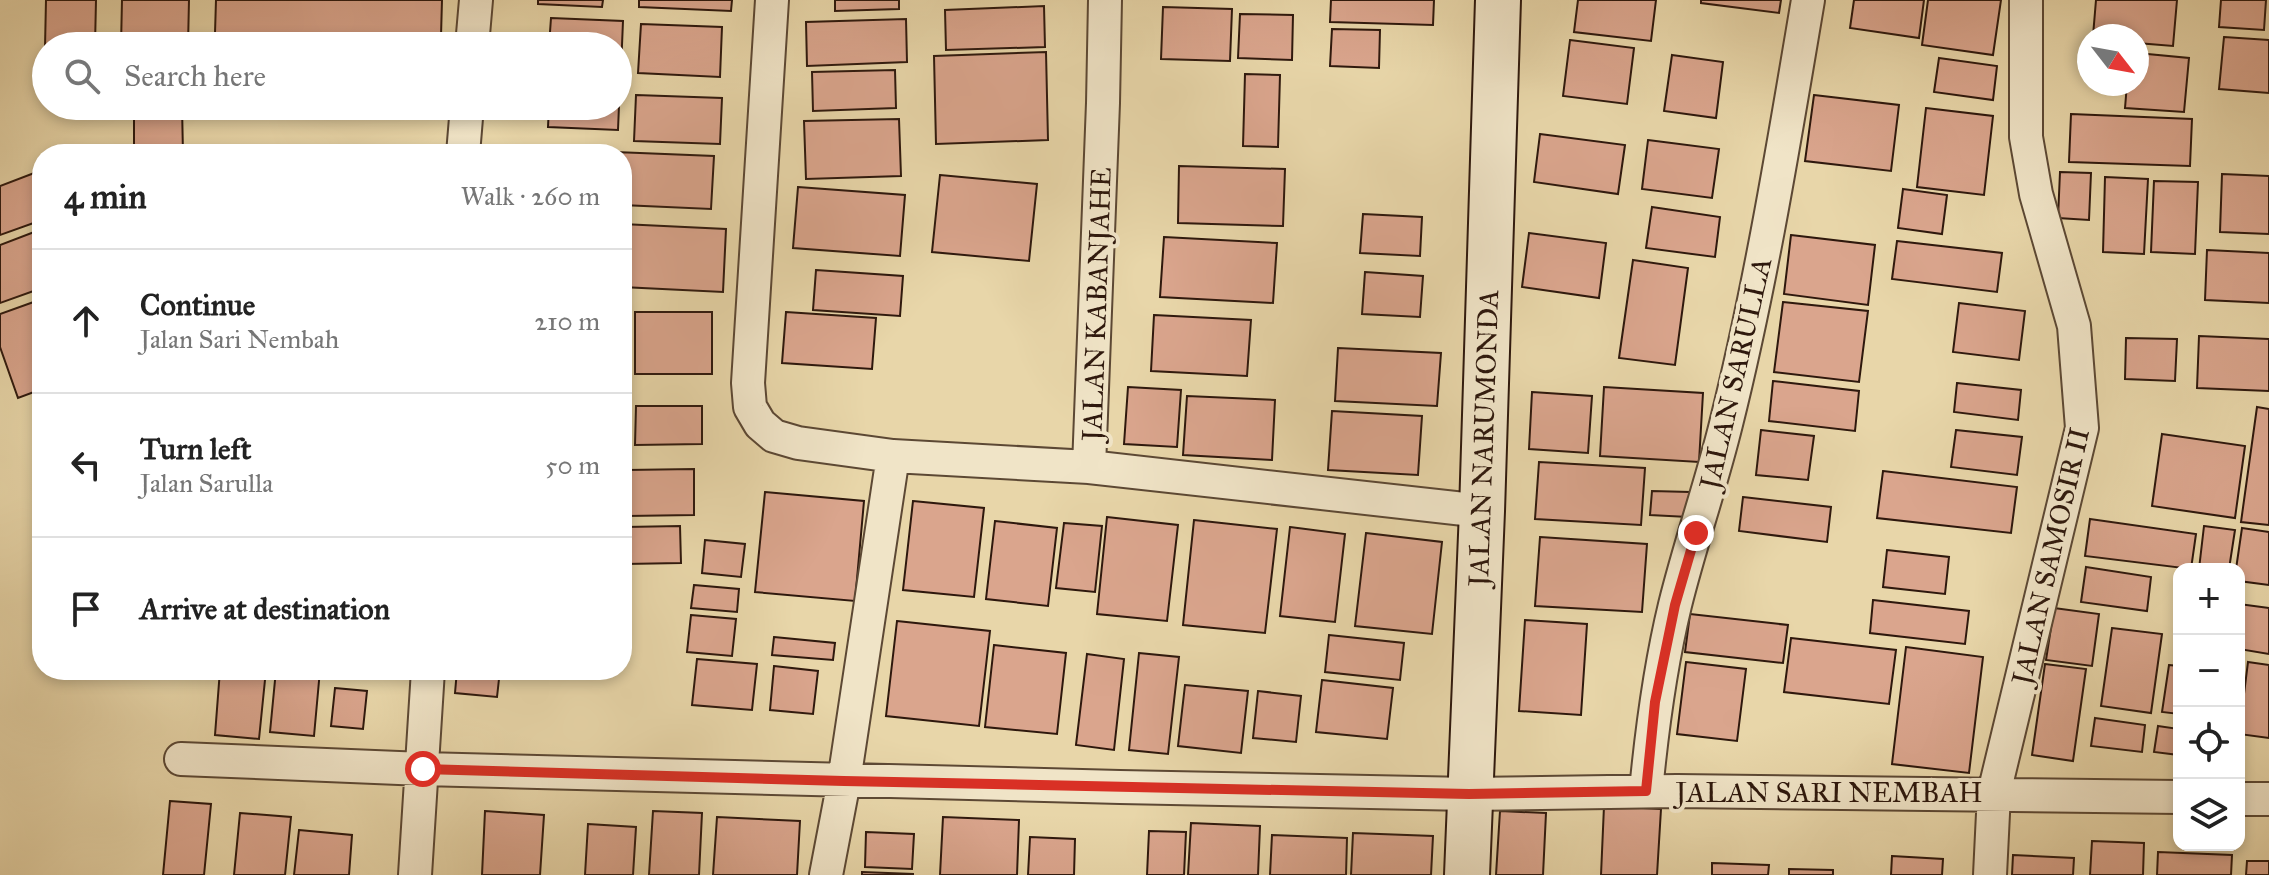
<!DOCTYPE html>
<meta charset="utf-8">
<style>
:root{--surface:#fff;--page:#f6f6f6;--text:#222;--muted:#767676;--line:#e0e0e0}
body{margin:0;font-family:"IM FELL Great Primer",serif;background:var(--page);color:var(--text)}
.controls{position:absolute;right:24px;bottom:24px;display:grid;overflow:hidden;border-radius:16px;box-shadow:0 4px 12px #0003}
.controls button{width:72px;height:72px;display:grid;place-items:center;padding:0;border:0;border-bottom:2px solid var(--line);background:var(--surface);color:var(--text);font:40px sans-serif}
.compass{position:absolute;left:2077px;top:24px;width:72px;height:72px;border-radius:50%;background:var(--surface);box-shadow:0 4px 12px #0003;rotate:121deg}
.stop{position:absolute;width:24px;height:24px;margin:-18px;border:6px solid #d93025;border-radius:50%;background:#fff}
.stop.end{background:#d93025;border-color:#fff;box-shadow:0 2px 8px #0008}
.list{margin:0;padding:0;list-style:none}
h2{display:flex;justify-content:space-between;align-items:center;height:104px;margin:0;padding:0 32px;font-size:34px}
h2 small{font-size:26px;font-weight:400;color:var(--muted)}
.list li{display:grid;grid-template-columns:52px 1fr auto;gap:24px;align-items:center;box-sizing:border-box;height:144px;padding:0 32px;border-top:2px solid var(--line)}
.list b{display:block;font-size:30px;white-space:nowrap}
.list p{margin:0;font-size:26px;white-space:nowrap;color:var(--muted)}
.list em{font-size:26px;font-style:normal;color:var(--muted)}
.icon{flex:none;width:44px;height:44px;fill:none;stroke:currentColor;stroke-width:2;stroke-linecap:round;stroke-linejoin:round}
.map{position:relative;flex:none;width:2269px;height:875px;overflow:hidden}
.search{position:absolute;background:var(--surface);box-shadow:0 4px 12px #0003;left:32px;top:32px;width:600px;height:88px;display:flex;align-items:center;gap:20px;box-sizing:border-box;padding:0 28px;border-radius:44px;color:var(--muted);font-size:30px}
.panel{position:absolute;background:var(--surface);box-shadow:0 4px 12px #0003;left:32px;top:144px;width:600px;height:536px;border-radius:32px}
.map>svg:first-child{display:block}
.building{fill:#daa58d;stroke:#2e180d;stroke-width:2}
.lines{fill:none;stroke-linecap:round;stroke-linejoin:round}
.street-casing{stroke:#5c4834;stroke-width:36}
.secondary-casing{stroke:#2e180d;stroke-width:48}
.street{stroke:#f0e4c7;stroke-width:32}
.secondary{stroke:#f0e4c7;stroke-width:44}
.route{stroke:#d93025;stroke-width:10}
.labels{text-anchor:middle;stroke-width:8;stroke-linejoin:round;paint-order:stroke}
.street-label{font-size:28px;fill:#2e180d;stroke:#f0e4c7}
</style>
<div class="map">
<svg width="2269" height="875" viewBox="0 0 2269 875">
<rect width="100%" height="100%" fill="#e8d6a9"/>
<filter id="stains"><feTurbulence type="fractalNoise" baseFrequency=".0025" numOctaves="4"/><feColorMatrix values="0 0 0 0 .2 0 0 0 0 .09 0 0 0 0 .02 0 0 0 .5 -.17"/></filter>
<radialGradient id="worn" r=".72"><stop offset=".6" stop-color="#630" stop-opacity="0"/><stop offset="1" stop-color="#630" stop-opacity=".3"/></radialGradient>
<path class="building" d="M46,0H96L95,46H46V95H44Z
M122,0H189L188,46H121Z
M216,0H442L441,36L215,33Z
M538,0H603L602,7L538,4Z
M639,0H732L731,11L639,7Z
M835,0H899V9L835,11Z
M1331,0H1434L1433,25L1330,22Z
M1578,0H1656L1651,41L1574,32Z
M1701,0H1781L1779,13L1701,3Z
M1854,0H1924L1919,38L1850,28Z
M1928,0H2001L1993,55L1922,45Z
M2096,0H2177L2173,46L2137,43V36H2093Z
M2221,0H2266L2264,30L2219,27Z
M1044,6L1045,47L946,50L945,10Z
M1163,7L1232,9L1230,61L1161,59Z
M1240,14L1293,15L1292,60L1238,58Z
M551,18L623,21L621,69H618V46H549Z
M906,19L907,62L807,66L806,22Z
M641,24L722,27L720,77L638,73Z
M1332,29L1380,30L1379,68L1330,66Z
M2224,37L2269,40V93L2219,89Z
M1570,40L1634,48L1627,104L1563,96Z
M1046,52L1048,140L936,144L934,56Z
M2137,53L2189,58L2184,112L2125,108L2127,84H2137Z
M1672,55L1723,62L1716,118L1664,111Z
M1939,58L1997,66L1993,100L1934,92Z
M895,70L896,108L813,111L812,72Z
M1245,74L1280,75L1278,147L1243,146Z
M618,81H620L618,130L548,127L549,106H618Z
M636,95L722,98L720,144L634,141Z
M1814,95L1899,105L1891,171L1805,161Z
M134,106H182L183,154H134Z
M1926,108L1993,116L1984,195L1917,187Z
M2071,114L2192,119L2190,166L2069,162Z
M899,119L901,176L806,179L804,121Z
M1540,134L1625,145L1618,194L1534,182Z
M1648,140L1719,149L1712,198L1642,189Z
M530,151L599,154H530Z
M615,152L714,156L711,209L622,205V154Z
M1179,166L1285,169L1283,226L1178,223Z
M42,170V220L0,235V186Z
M2060,172L2091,173L2089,220L2058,218Z
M2222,174L2269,176V234L2220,232Z
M940,175L1037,184L1029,261L932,252Z
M2105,177L2148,179L2144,254L2103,252Z
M2154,181L2198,182L2195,254L2151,252Z
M798,187L905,195L900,256L793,248Z
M1903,189L1947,195L1942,234L1898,228Z
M1652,207L1720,217L1715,257L1646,248Z
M1363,214L1422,217L1420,256L1360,253Z
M622,224L726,229L723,292L622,287Z
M42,229V288L0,303V245Z
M1529,233L1606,243L1599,298L1522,287Z
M1791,235L1875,245L1868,305L1784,294Z
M1164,237L1277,243L1273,303L1160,297Z
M1897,241L2002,253L1997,292L1892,279Z
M2207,250L2269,253V303L2205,300Z
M1633,260L1688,268L1675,365L1619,358Z
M816,270L903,276L900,316L813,310Z
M1365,272L1423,276L1420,317L1362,314Z
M42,299V389L18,398L0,347V314Z
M1783,302L1868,311L1859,382L1774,372Z
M1959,303L2025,311L2019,360L1953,352Z
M635,312H712V374H635Z
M786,312L876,318L872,369L782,363Z
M1154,315L1251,320L1247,376L1151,371Z
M2199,336L2269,339V391L2197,388Z
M2126,338L2177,339L2175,381L2125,379Z
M1338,348L1441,353L1437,406L1335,401Z
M1773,381L1859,391L1855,431L1769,421Z
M1957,383L2021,390L2018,420L1954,412Z
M1128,387L1181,390L1177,447L1124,444Z
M1604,387L1703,393L1699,462L1600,456Z
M1532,392L1592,396L1588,453L1529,449Z
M1187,396L1275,400L1272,460L1183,455Z
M636,406H702V444L635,445Z
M2257,407L2269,409V525L2241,522Z
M1332,411L1422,416L1418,475L1328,470Z
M1761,430L1814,436L1808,480L1756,475Z
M1956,430L2022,437L2017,475L1951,467Z
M2162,434L2245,446L2235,518L2152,506Z
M1539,462L1645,468L1641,525L1535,519Z
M694,469V515L627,516V470Z
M1883,471L2017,487L2011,533L1877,518Z
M1652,491L1690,492L1688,517L1650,515Z
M765,492L864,501L855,601L755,592Z
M1743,497L1831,507L1827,542L1739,531Z
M913,501L984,508L974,597L903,590Z
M1107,517L1178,525L1167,621L1097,614Z
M2090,519L2196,534L2191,569L2085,556Z
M1194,520L1277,529L1265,633L1183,625Z
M995,521L1057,528L1048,606L986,599Z
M1064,523L1102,526L1095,592L1056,588Z
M680,526L681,563L625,564V527Z
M2204,526L2235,530L2229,569H2199Z
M1290,527L1345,534L1335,622L1280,616Z
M2242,528L2269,532V585L2239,581V569H2236Z
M1366,533L1442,542L1432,634L1355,626Z
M1540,537L1647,544L1642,612L1535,606Z
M705,540L745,544L741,577L702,573Z
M1887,550L1949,557L1945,594L1883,587Z
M2086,567L2151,577L2147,611L2081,602Z
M694,585L739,589L737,612L691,608Z
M1873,600L1969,611L1965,644L1870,633Z
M2239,604L2269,608V654L2239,649Z
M2054,608L2099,614L2092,666L2046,660Z
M1690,614L1788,625L1783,663L1685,652Z
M691,615L736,619L732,656L687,652Z
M1525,620L1587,624L1581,715L1519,711Z
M897,621L990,631L979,726L886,716Z
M2112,628L2162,634L2151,713L2101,706Z
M1329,635L1404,643L1400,680L1325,672Z
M774,637L835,643L833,660L772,655Z
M1791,638L1896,650L1889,704L1784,692Z
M994,645L1066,653L1057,734L985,727Z
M1906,647L1983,657L1969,773L1892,764Z
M1139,653L1179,657L1168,754L1129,750Z
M1087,654L1124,659L1114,750L1076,745Z
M697,659L757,664L752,710L692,705Z
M1686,662L1746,669L1737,741L1677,734Z
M2248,662L2269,665V738L2239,734Z
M2045,664L2086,669L2073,761L2032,755Z
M2169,665L2179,666V714L2162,712Z
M774,666L818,671L813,714L770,710Z
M220,670H266L259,739L215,735Z
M276,670H320L314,736L270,732Z
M457,670H500L497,697L455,693Z
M1322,680L1393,688L1387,739L1316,732Z
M1185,685L1248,691L1241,753L1178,746Z
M335,688L367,691L363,729L331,726Z
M1258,691L1301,696L1296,742L1253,738Z
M2095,718L2145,725L2142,752L2091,746Z
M2158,726L2179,729V755L2154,752Z
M170,801L211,804L204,875H163Z
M1604,806L1661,809L1657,875H1601Z
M485,811L544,815L540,875H482Z
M653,811L702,813L699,875H649Z
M1500,811L1546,813L1543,875H1496Z
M240,813L291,817L285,875H234Z
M717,817L800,821L797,875H713Z
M943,817L1019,820L1017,875H940Z
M1191,823L1260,826L1258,875H1188Z
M588,824L636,827L633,875H585Z
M299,830L352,835L349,875H294Z
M1149,831L1186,832L1184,875H1147Z
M866,832L914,834L912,869L865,867Z
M1353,833L1433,836L1431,875H1351Z
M1272,835L1347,838L1346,875H1270Z
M1030,837L1075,839L1074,875H1028Z
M2092,841L2144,843L2143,875H2090Z
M2158,852L2232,855L2231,875H2157Z
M2013,855L2074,858L2073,875H2012Z
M1892,856L1943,859L1942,875H1891Z
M2247,861H2269V875H2246Z
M1712,863L1769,865L1768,875H1712Z
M1789,869L1833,870V875H1789Z
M862,872L913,874V875H862Z"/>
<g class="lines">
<g class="street-casing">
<path id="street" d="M772,0L748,383L750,407L760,424L774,436L798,443L893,456L1089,467L1482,511
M472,46L476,0
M463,154L467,106
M1089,467L1103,103L1105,0
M181,759L423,769L1120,787L1469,794L1677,791L2179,797
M1646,791C1652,728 1660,667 1675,605C1690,544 1711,485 1726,424C1761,284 1784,142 1808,0
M2239,799H2269
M415,875L428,670
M826,875L844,781L893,456
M1990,875L1994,793L2082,428L2074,326L2036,194L2026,137V0"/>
</g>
<g class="secondary-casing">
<path id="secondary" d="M1467,875L1482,511L1498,0"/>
</g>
<use href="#street" class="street"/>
<use href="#secondary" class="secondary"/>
</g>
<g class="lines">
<path class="route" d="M423,769L844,781L1469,794L1646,791L1655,702L1675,605L1696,533"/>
</g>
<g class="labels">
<g class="street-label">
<text transform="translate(1096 304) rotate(-88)" y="10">JALAN KABANJAHE</text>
<text transform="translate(1735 373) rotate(-77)" y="10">JALAN SARULLA</text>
<text transform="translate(1483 438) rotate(-88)" y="10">JALAN NARUMONDA</text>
<text transform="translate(2050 556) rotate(-77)" y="10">JALAN SAMOSIR II</text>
<text x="1829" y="802">JALAN SARI NEMBAH</text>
</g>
</g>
<rect width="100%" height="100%" filter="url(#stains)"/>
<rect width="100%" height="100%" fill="url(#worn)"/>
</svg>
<div class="controls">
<button>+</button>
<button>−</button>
<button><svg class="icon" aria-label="locate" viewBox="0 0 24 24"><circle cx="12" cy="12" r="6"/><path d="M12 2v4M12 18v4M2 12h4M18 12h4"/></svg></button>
<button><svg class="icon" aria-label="layers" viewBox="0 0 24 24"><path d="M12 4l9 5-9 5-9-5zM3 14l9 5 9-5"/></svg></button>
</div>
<svg class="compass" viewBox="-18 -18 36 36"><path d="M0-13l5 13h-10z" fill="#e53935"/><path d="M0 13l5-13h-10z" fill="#767676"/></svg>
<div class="stop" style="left:423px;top:769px"></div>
<div class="stop end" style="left:1696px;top:533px"></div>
<div class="search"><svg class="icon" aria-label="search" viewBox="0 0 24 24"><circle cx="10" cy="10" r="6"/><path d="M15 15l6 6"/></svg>Search here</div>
<section class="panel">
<h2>4 min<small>Walk · 260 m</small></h2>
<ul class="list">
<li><svg class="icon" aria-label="ahead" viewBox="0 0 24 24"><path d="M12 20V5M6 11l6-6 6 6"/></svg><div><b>Continue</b><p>Jalan Sari Nembah</p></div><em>210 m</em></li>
<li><svg class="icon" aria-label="left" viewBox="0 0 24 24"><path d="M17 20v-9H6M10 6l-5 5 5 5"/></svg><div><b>Turn left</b><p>Jalan Sarulla</p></div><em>50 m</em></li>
<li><svg class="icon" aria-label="arrive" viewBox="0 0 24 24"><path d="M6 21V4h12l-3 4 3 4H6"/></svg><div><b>Arrive at destination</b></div></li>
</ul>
</section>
</div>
